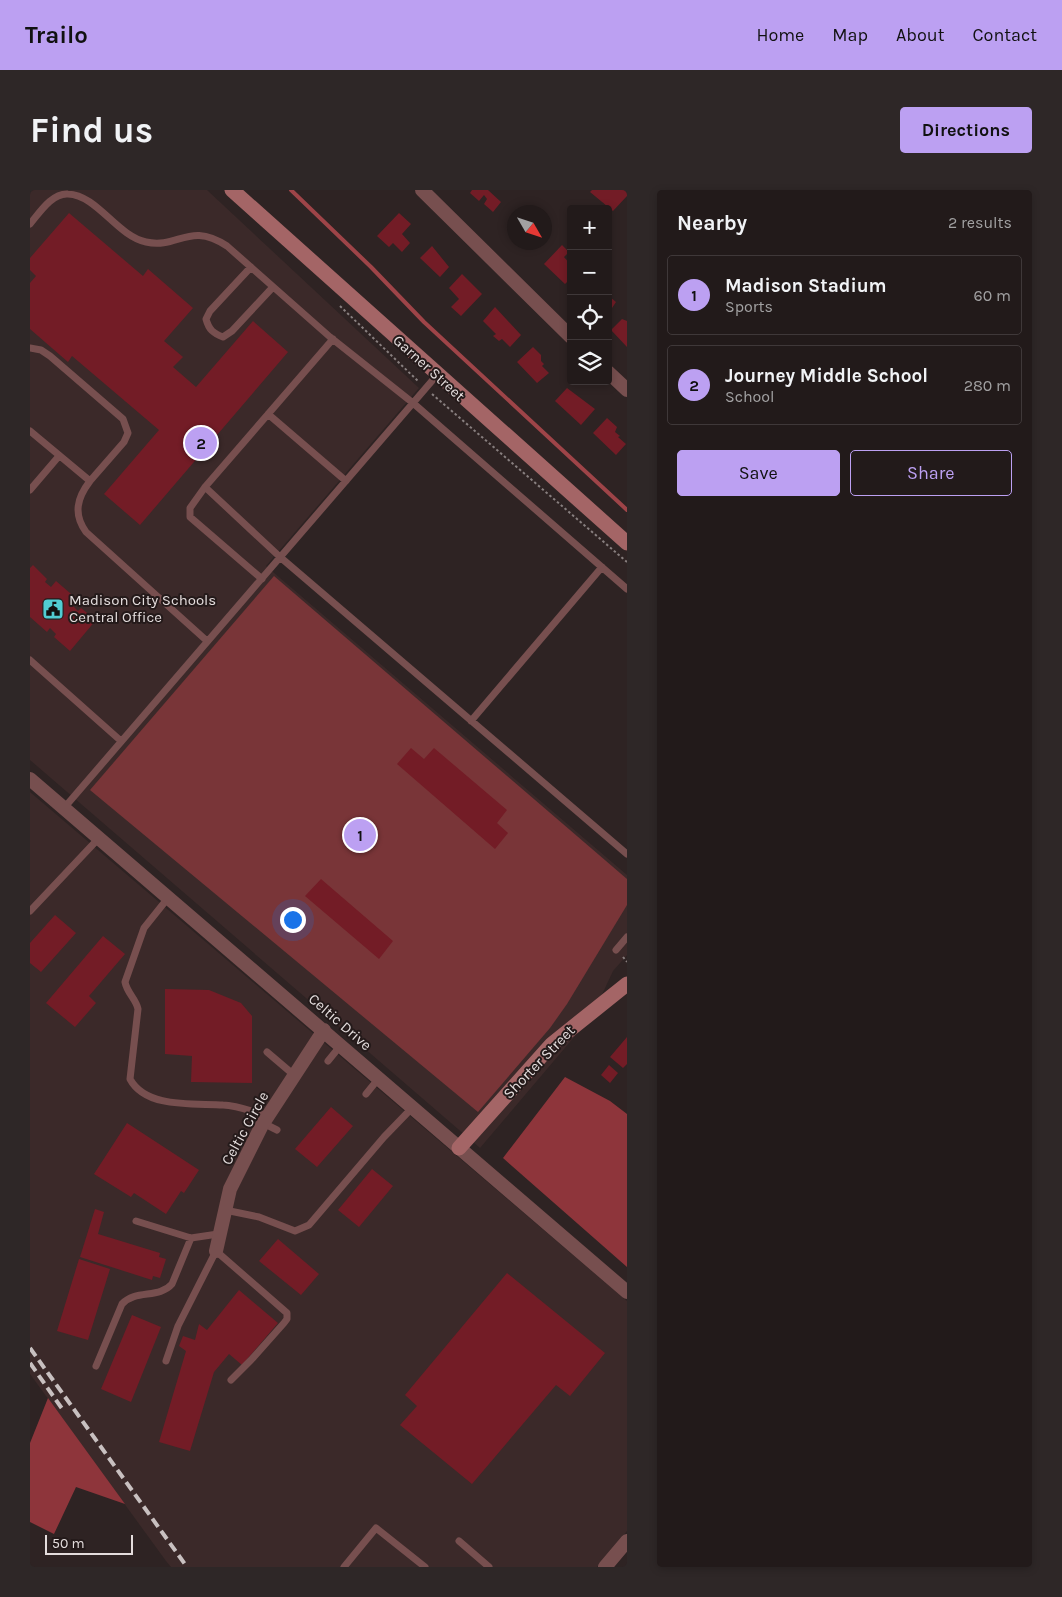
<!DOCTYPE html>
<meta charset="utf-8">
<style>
:root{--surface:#221a1a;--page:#2e2727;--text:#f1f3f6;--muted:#a2a1a2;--line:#3f3839;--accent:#bca0f2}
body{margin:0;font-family:Karla,sans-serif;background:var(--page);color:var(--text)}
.controls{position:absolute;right:15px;top:15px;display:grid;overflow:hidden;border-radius:5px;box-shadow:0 2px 8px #0003}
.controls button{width:45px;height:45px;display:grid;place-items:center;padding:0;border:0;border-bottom:1px solid var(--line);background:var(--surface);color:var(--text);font:25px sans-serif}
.compass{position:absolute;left:477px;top:15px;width:45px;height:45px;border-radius:50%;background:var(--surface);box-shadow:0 2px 8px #0003;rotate:129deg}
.scale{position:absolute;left:15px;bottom:12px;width:88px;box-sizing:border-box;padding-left:5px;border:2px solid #e4dddd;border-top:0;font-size:14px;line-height:18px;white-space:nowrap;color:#e4dddd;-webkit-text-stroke:4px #241a1a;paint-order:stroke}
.you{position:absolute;left:262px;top:729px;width:18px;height:18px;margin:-12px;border:4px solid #fff;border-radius:50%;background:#1a73e8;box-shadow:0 0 0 8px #1a73e833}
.badge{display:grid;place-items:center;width:32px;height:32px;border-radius:50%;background:var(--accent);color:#111;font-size:16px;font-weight:700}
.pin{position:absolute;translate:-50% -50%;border:2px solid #fff;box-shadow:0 1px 5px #0006}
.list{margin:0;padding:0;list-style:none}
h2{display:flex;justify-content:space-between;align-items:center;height:65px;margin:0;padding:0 20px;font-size:21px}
h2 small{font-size:16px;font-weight:400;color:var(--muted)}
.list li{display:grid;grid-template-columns:32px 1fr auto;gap:15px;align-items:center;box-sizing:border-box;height:80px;margin:0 10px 10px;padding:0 10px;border:1px solid var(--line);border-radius:5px}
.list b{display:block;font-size:19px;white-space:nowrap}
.list p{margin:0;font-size:16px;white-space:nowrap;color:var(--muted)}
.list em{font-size:16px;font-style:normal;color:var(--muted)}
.actions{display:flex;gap:10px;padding:15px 20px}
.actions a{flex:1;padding:11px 0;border:1px solid var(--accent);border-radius:5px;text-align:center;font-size:18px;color:var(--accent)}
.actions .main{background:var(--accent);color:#111}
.icon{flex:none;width:28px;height:28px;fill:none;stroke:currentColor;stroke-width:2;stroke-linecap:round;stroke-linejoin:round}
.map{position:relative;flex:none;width:597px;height:1377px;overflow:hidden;border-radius:5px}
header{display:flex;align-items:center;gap:30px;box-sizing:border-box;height:70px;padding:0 25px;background:var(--accent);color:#111}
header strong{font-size:24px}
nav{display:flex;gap:28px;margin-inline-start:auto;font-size:18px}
.intro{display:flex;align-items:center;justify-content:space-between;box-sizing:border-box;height:120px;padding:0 30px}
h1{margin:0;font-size:35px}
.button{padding:12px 22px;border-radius:5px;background:var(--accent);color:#111;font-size:18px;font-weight:700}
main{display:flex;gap:30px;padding:0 30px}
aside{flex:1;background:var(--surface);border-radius:5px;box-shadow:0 2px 8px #0003}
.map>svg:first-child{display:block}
.built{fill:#3b2929}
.green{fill:#793538}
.forest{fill:#8e353b}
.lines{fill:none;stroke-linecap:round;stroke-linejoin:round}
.stream{stroke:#9e4448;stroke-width:4}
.building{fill:#731c26}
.path{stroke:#887f7f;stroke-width:2;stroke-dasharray:2.5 2.5;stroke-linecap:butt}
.lane{stroke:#774f4f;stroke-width:7}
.street{stroke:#774f4f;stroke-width:14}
.secondary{stroke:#a46566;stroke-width:15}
.rail{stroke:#c8c0c0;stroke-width:4;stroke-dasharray:10 5;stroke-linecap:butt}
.labels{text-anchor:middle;stroke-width:4;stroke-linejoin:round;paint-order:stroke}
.street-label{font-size:15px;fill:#e4dddd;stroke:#241a1a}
.poi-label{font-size:15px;fill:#e4dddd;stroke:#241a1a;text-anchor:start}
</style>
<header>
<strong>Trailo</strong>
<nav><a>Home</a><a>Map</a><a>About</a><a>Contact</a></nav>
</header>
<div class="intro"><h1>Find us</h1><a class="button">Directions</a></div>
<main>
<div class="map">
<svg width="597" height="1377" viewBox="0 0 597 1377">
<rect width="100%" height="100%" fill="#2e2323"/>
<path class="built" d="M0,0H177L389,198L236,376L597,685V765L583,781L562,826L450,958L0,570Z
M0,602L597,1111V1341L567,1377H141L136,1371L0,1184Z"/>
<path class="green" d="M244,386L597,689V715L537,814L520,838L448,922L60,600Z"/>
<path class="forest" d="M535,887L580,911L597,924V1077L473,968Z
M18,1208L95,1314L46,1297L24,1344L0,1332V1253Z"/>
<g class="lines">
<path class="stream" d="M261,0L341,77L394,132L597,320"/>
</g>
<path class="building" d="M442,0H458L471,12L463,22L454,14L457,9L454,5L449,11L440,3Z
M562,0H597V6L583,21L560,2Z
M39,23L113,86L118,79L163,118L134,151L153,167L143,177L166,197L223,131L258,162L110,335L74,304L129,240L42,166L38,172L0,139V93L6,86L0,80V68Z
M369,23L381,34L372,44L380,53L372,62L363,53L359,57L347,46Z
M498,52H508L501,60L496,55Z
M532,55L539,62L534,67L541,75V88L535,94L514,74Z
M402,56L419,77L410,87L390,68Z
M432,84L452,104L431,126L421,117L429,109L419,98Z
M580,107L586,112L578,124V108Z
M465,117L491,145L480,157L472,149L469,151L463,146L466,144L453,131Z
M592,129L597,131V157L581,140Z
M503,157L511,165V171L514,174L512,176L519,183L507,193L487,172Z
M537,198L565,219L551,235L525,211Z
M577,228L587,237L585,242L590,246L588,247L596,254L586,265L563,243Z
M3,375L17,389L15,392L21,397L26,391L47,409L42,415L48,421L51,418L66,430L40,461L24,447L26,444L20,438L17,442L0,427V378Z
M381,558L394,569L404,558L477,620L467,633L478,643L465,659L367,574Z
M291,689L363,751L349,769L275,706Z
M25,725L46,743L11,782L0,773V753Z
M73,746L95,764L59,806L66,813L45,837L16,813Z
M135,799L179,800L211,813L222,826V893L161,892L162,866L135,864Z
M597,847V874L593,878L580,867Z
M579,875L588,883L580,893L571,885Z
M301,917L323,936L287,977L265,959Z
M97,933L169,980L154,1003L151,1001L136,1024L104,1003L101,1007L64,984Z
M342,979L363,996L329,1037L308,1020Z
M65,1019L74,1022L68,1044L130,1063L129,1067L136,1069L130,1088L123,1086L122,1090L50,1067Z
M248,1049L289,1084L271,1105L229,1071Z
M49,1069L80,1079L58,1150L27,1141Z
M477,1083L575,1163L540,1206L526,1195L442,1294L370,1235L387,1216L375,1205Z
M209,1100L248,1133L212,1175L199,1164L184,1182L160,1261L129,1252L156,1161L149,1156L153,1146L165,1150L169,1134L177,1140Z
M102,1125L131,1137L101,1212L71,1199Z"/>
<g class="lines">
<path class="path" d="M310,116L389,192
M402,204L597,372
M593,767L597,772"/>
<path class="lane" d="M0,34C10,22 22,3 38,4C67,5 87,46 116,52C149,59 159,31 197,56L300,147L383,213L407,185
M221,77L180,121L176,129C179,140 183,143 193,147L202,141L243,97
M0,158L11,160L20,166L93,229L98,243L94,252L60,291L0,241
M238,224L316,291
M60,291C47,308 43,324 56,342L177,451
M175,297L250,367L597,664
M0,300L29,266
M232,389L160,327V318L175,297L303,149
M0,470L91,551
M441,531L572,377
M34,618L383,213L597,399
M138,708L114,738L95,792C97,803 106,809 108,819L100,889C116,919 165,913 193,915C207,915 223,922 238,926
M0,721L69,648
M586,760L597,747
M237,862L264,885
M298,871L311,855
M336,904L349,888
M233,933L247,940
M195,1020L229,1027L265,1041L279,1035L354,947L383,917
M106,1031L161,1048L188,1044
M136,1171L148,1136L186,1061L257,1123V1129L254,1133L221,1170L201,1190
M66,1176L92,1114C106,1099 129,1109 142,1094L161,1048
M429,1351L459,1377
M314,1377L346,1338L395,1377"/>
<path class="street" d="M392,0L541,147
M578,182L597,200
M0,589L597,1102
M186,1061L200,999L232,935L294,840
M575,1377L597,1351"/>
<path class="secondary" d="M202,0L597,353
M429,958L522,854L597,794"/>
<path class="rail" d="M0,1158L157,1377
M0,1173L33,1220"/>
</g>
<defs>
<g id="civic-square" transform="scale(1.125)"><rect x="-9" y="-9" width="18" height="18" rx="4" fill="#51ccd2" stroke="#241a1a"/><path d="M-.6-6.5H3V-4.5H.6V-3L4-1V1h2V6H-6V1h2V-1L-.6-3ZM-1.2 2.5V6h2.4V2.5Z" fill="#111"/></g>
</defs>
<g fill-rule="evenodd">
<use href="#civic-square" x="23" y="419"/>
</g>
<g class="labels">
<g class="street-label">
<text transform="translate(399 178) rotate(42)" y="5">Garner Street</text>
<text transform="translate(310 832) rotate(41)" y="5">Celtic Drive</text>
<text transform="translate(509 872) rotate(-46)" y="5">Shorter Street</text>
<text transform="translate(215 938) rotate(-61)" y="5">Celtic Circle</text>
</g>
<g class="poi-label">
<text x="39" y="415">Madison City Schools<tspan x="39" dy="17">Central Office</tspan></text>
</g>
</g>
</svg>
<div class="controls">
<button>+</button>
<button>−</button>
<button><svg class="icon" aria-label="locate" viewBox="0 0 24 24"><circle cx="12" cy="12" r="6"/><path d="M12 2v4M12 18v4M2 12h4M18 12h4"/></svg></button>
<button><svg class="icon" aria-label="layers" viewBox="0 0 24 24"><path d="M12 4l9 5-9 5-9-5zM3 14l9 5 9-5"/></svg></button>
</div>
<svg class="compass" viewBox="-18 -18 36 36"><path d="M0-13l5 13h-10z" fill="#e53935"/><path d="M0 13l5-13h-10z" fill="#a2a1a2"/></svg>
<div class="scale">50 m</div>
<div class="you"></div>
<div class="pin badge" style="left:330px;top:645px">1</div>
<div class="pin badge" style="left:171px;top:253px">2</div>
</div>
<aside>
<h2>Nearby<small>2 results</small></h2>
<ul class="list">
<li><span class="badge">1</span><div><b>Madison Stadium</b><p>Sports</p></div><em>60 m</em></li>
<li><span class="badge">2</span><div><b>Journey Middle School</b><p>School</p></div><em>280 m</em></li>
</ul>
<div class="actions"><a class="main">Save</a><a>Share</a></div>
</aside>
</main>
